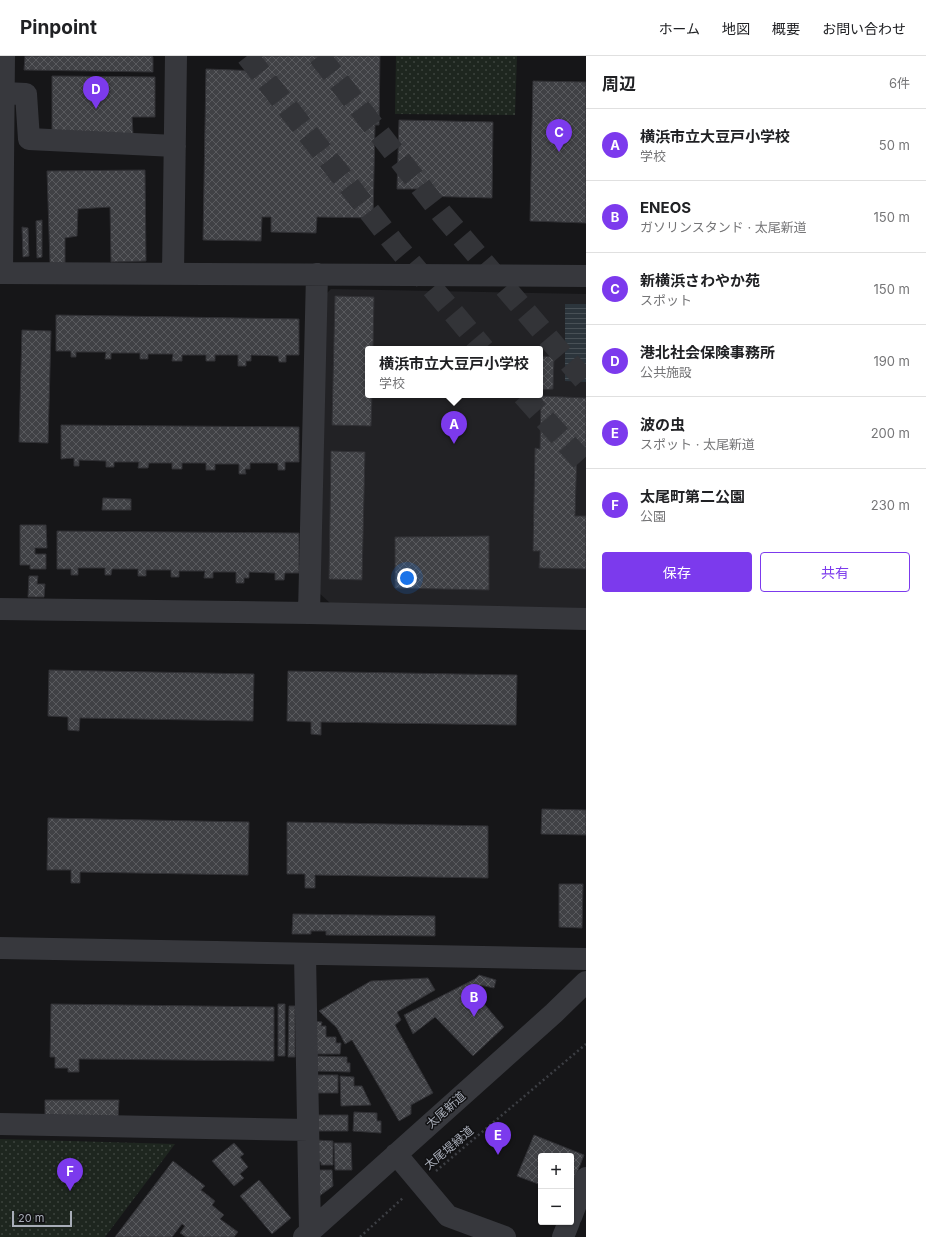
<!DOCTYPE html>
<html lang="ja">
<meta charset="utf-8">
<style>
:root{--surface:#fff;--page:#f2f2f2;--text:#202124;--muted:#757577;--line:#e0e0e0;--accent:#7c3aed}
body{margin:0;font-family:Inter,"Noto Sans JP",sans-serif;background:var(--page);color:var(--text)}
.controls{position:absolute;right:12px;bottom:12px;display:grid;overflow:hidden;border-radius:4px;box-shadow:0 1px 3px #0004}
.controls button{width:36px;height:36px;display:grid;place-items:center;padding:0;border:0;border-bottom:1px solid var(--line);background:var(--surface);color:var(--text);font:20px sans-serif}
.scale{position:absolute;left:12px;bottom:10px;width:60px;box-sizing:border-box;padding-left:4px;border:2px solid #a8adb8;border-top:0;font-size:11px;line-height:14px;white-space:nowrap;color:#a8adb8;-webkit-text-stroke:3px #111113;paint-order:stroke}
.you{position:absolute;left:407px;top:522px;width:14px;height:14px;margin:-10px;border:3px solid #fff;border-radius:50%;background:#1a73e8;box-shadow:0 0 0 6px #1a73e833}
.badge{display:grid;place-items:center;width:26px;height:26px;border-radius:50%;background:var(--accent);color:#fff;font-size:13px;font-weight:700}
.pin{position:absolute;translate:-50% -33px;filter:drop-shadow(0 1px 2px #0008)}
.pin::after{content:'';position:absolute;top:21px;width:14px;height:12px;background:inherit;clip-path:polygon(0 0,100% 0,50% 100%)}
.popup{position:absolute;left:365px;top:290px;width:178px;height:52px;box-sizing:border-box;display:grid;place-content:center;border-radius:4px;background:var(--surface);filter:drop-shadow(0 1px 3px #0005);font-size:13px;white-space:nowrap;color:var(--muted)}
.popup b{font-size:15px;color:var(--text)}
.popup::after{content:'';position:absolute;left:50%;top:100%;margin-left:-8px;border:8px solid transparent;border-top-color:var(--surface)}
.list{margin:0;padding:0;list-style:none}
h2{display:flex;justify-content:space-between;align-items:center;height:52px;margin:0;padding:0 16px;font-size:17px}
h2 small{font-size:13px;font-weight:400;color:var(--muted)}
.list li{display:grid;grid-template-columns:26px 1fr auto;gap:12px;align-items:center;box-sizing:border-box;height:72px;padding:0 16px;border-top:1px solid var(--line)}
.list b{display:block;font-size:15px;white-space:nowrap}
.list p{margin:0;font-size:13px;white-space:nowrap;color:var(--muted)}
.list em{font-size:13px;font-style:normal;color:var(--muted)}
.actions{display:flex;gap:8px;padding:12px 16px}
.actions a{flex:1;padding:9px 0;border:1px solid var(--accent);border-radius:4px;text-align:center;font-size:14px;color:var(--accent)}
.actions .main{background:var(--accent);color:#fff}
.map{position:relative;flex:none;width:586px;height:1181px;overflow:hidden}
header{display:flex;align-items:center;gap:24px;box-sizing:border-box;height:56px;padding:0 20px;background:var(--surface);border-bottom:1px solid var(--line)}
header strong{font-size:19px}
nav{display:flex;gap:22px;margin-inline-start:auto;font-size:14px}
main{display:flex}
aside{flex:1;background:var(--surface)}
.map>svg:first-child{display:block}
.built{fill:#222225;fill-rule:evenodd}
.green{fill:url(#green-dots)}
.water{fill:url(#water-rules)}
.building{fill:url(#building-cross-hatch);stroke:#303034}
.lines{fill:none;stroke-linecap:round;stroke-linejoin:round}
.highway-tunnel{stroke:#333438;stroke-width:22;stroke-dasharray:22 11;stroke-linecap:butt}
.path{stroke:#3d3f44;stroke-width:2.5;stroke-dasharray:2 3;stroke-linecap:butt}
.minor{stroke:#37383d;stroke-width:22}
.labels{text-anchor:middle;stroke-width:3;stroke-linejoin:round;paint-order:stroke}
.street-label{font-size:12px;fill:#a8adb8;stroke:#111113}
</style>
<header>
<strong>Pinpoint</strong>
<nav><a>ホーム</a><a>地図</a><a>概要</a><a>お問い合わせ</a></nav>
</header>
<main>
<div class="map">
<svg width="586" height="1181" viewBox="0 0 586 1181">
<defs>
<pattern id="green-dots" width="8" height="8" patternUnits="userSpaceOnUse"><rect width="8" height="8" fill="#1e261f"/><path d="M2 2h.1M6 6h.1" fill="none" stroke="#3c433d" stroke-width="1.8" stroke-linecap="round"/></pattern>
<pattern id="water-rules" width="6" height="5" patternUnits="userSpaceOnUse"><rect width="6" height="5" fill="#2c353c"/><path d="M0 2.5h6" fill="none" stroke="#485056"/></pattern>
<pattern id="building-cross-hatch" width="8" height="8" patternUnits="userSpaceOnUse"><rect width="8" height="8" fill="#404145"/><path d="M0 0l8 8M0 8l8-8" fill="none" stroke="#595a5e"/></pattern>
</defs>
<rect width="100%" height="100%" fill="#161618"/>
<path class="built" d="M331,233L586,238V553L330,547L318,536L324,240ZM368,293H540V339H368Z"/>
<path class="green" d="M396,0H517L515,59L395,58Z
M0,1083L175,1088L105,1181H0Z"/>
<path class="water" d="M565,248H586V326L565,325Z"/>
<path class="building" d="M25,0H151L153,1V16L24,14Z
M261,0H380L379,69H375L373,162L317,161L316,177L271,176V161H262L261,185L203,184L206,13L261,15Z
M52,20L155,21V61H132L133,78L52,75Z
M533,25L586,26V167L530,165Z
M399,64L493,66L492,142L420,140V133H397Z
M145,114L146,205L111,206L110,151L78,153L77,180L65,182V207H50L47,115Z
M42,164V201L37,202L36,165Z
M22,171L28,172L29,200L23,201Z
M335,240L374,241L373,293H368V339H372L371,370L332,369Z
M56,259L299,263V299H286V306H279L278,300L251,299V305H246V310H238V299H215V305H206V299H182V305H172L173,298H148V303H140V297H111V303H105L106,296H76V301H71V295H56Z
M22,274L51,275L48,387L19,386Z
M540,300L554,301L553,333L540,334Z
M541,340L586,342V393H577L575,460H586V513L539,512L540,495H533L535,392L540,393Z
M61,369L299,371V406H285V414H278V407H250V413H245L246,418H239V408H215V414H206V407H182V413H172V407H149L148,412H138L139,406H114V411H106V405L79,404V410H74V402L61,403Z
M331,395L365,396L362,524L329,523Z
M103,442L131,443V454H102Z
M20,469H46L47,492H35V498H46V513H30V509H20Z
M57,475L299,477V517H285L284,524H275V517L249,516V522H244V527H236V516H213V522H204L205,515H179V521H171V514H146V520H138V513H112L111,519H105V512H78V519H71V513H57Z
M489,480V534L395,532V481Z
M29,520H38L37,528H45L44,541H28Z
M49,614L254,618L253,665L80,662L79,675L68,674V661L48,660Z
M288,615L517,619L516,669L321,666V679L311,678V666L287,665Z
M542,753L586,754V779L541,778Z
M48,762L249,766L248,819L80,816V827H71V814H47Z
M287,766L488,770V822L315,819V832H305V818H287Z
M559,828H583L582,872L559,871Z
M293,858L435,860V880L326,879V875H311V878H292Z
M479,919L496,924L494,932L480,929L473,935L504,971L473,1000L435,961L413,978L404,959L475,923Z
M428,922L435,934L397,956L401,964L395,969L433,1037L411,1049V1058L399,1065L352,984L345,988L337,972L319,955L371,925Z
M51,948L274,951V1005L79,1003V1016H68V1012H55V1001H50Z
M278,948H285V1000H278Z
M289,950H295V1001H288Z
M313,965L322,966L321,970H326V981H336V987H341L340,998H312Z
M316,1000L347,1001V1007H350V1016L315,1015Z
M314,1019H338V1037H314Z
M340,1020L354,1021V1030H362L371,1049L341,1050Z
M45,1044H119L118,1062L45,1060Z
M354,1056L377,1057V1065H381V1077L353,1075Z
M314,1059H348V1075H314Z
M534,1079L584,1099L571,1132V1100H541V1129L517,1120Z
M316,1084L333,1085V1109H321V1106H312Z
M234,1087L244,1098L240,1101L248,1111L240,1118L244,1122L234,1130L212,1105Z
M334,1087H351L352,1114H335Z
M173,1105L205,1130L201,1134L215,1145L212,1149L224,1159L220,1163L238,1176L234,1181H186L180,1177L185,1170L182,1168L172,1181H115Z
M311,1114H332L333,1130L318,1141Z
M259,1124L291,1162L272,1178L240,1140Z"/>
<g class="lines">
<path class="highway-tunnel" d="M247,0L394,187L484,293
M319,0L442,158L586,326
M523,339L586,409"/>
<path class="path" d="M436,1115L586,988
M360,1181L404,1141"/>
<path class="minor" d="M4,37L26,38L29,83L175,90
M0,217L586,220
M2,217L4,0
M173,217L176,0
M0,553L309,557L586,563
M309,557L317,218
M0,892L586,903
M305,898L310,1175
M0,1068L308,1074
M396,1098L448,1160L505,1181
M571,1161L586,1122
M304,1181L554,957L586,926
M563,1181L569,1166"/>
</g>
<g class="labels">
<g class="street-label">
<text transform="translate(446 1054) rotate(-42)" y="4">太尾新道</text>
<text transform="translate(449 1092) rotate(-40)" y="4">太尾堤緑道</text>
</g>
</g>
</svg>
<div class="controls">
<button>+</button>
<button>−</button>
</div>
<div class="scale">20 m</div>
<div class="you"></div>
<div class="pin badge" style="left:454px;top:388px">A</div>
<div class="popup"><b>横浜市立大豆戸小学校</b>学校</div>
<div class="pin badge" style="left:474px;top:961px">B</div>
<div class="pin badge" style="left:559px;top:96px">C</div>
<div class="pin badge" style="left:96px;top:53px">D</div>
<div class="pin badge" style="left:498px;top:1099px">E</div>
<div class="pin badge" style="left:70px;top:1135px">F</div>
</div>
<aside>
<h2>周辺<small>6件</small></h2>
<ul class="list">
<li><span class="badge">A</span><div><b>横浜市立大豆戸小学校</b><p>学校</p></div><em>50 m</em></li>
<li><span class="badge">B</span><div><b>ENEOS</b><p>ガソリンスタンド · 太尾新道</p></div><em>150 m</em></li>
<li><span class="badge">C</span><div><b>新横浜さわやか苑</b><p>スポット</p></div><em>150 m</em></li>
<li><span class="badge">D</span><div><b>港北社会保険事務所</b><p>公共施設</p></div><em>190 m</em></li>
<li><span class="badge">E</span><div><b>波の虫</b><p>スポット · 太尾新道</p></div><em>200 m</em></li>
<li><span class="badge">F</span><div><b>太尾町第二公園</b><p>公園</p></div><em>230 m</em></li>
</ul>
<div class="actions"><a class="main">保存</a><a>共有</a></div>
</aside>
</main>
